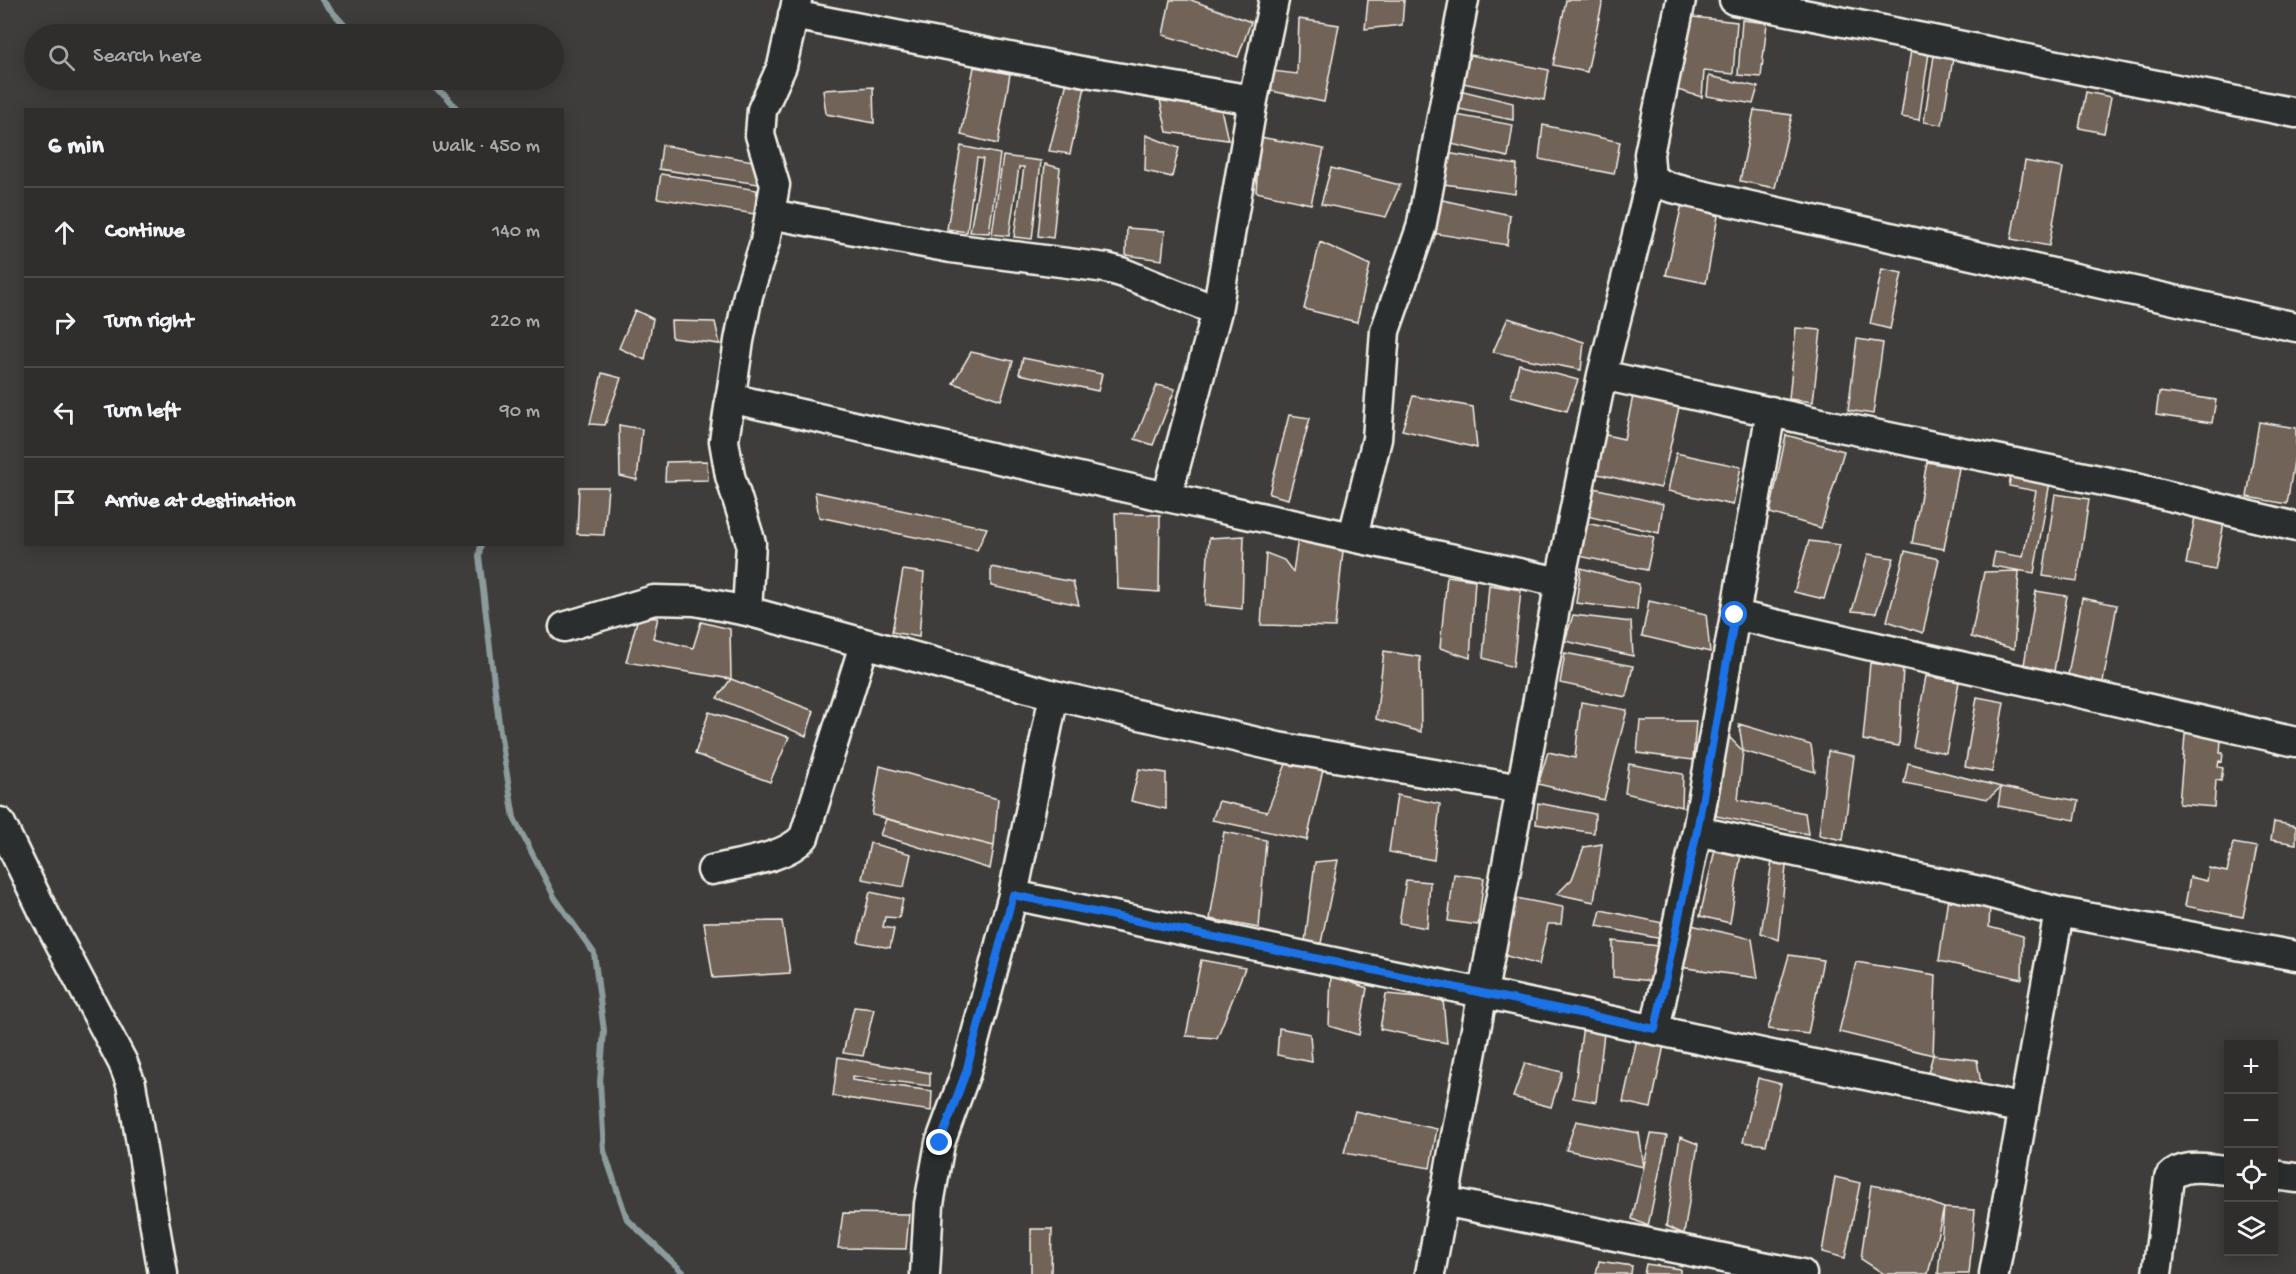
<!DOCTYPE html>
<meta charset="utf-8">
<style>
:root{--surface:#2f2e2c;--page:#373634;--text:#f1f3f6;--muted:#a7a8a9;--line:#4a4a48}
body{margin:0;font-family:"Gochi Hand",sans-serif;background:var(--page);color:var(--text)}
.controls{position:absolute;right:18px;bottom:18px;display:grid;overflow:hidden;border-radius:0px;box-shadow:0 3px 15px #0003}
.controls button{width:54px;height:54px;display:grid;place-items:center;padding:0;border:0;border-bottom:2px solid var(--line);background:var(--surface);color:var(--text);font:30px sans-serif}
.stop{position:absolute;width:18px;height:18px;margin:-14px;border:4px solid #1a73e8;border-radius:50%;background:#fff}
.stop.end{background:#1a73e8;border-color:#fff;box-shadow:0 2px 6px #0008}
.list{margin:0;padding:0;list-style:none}
h2{display:flex;justify-content:space-between;align-items:center;height:78px;margin:0;padding:0 24px;font-size:26px}
h2 small{font-size:20px;font-weight:400;color:var(--muted)}
.list li{display:grid;grid-template-columns:39px 1fr auto;gap:18px;align-items:center;box-sizing:border-box;height:90px;padding:0 24px;border-top:2px solid var(--line)}
.list b{display:block;font-size:22px;white-space:nowrap}
.list em{font-size:20px;font-style:normal;color:var(--muted)}
.icon{flex:none;width:33px;height:33px;fill:none;stroke:currentColor;stroke-width:2;stroke-linecap:round;stroke-linejoin:round}
.map{position:relative;flex:none;width:2296px;height:1274px;overflow:hidden}
.search{position:absolute;background:var(--surface);box-shadow:0 3px 15px #0003;left:24px;top:24px;width:540px;height:66px;display:flex;align-items:center;gap:15px;box-sizing:border-box;padding:0 21px;border-radius:33px;color:var(--muted);font-size:22px}
.panel{position:absolute;background:var(--surface);box-shadow:0 3px 15px #0003;left:24px;top:108px;width:540px;height:438px;border-radius:0px}
.map>svg:first-child{display:block}
.lines{fill:none;stroke-linecap:round;stroke-linejoin:round}
.stream{stroke:#8c9c9c;stroke-width:6}
.building{fill:#716358;stroke:#f4f1e8;stroke-width:1.5}
.minor-casing{stroke:#f4f1e8;stroke-width:33}
.minor{stroke:#2a2d2e;stroke-width:28}
.route{stroke:#1a73e8;stroke-width:8}
</style>
<div class="map">
<svg width="2296" height="1274" viewBox="0 0 2296 1274">
<rect width="100%" height="100%" fill="#3f3d3b"/>
<filter id="ink" filterUnits="userSpaceOnUse"><feTurbulence type="fractalNoise" baseFrequency=".0167" numOctaves="2"/><feDisplacementMap in="SourceGraphic" scale="12" xChannelSelector="R" yChannelSelector="G"/><feConvolveMatrix kernelMatrix="1 2 1 2 8 2 1 2 1" color-interpolation-filters="sRGB"/></filter>
<g filter="url(#ink)">
<g class="lines">
<path class="stream" d="M322,0L347,28L358,34
M423,80L446,96L458,110
M481,544L479,556L500,732L514,818L555,898L594,953L604,1031L600,1082L604,1151L627,1219L685,1274"/>
</g>
<path class="building" d="M1170,0H1191L1251,22L1238,57L1163,35Z
M1368,0H1404L1402,25L1365,29Z
M1566,0H1603L1587,72L1553,65Z
M1684,16L1737,22L1733,74L1704,71L1702,97L1674,89Z
M1299,19L1339,25L1324,102L1271,91L1273,71L1297,74Z
M1742,20L1767,23L1761,77L1738,75Z
M1912,43L1930,46L1919,120L1901,117Z
M1935,49L1954,52L1942,125L1924,122Z
M1460,53L1549,70L1544,100L1458,82Z
M974,67L1010,74L998,144L961,135Z
M1709,76L1758,87L1753,104L1707,96Z
M1067,82L1085,87L1070,154L1049,151Z
M873,87L874,123L826,114L823,90Z
M1455,89L1513,103V120L1454,108Z
M2086,92L2111,97L2104,133L2079,128Z
M1160,100L1221,109L1228,140L1167,132Z
M1754,110L1792,115L1775,188L1740,181Z
M1450,114L1513,125L1508,157L1447,143Z
M1543,125L1620,142L1614,174L1539,159Z
M1146,135L1179,148L1172,177L1145,171Z
M1260,137L1324,149L1311,204L1256,192Z
M662,145L759,162L758,184L659,169Z
M961,146L1000,154L989,233L970,232L983,159L977,158L967,232L947,229Z
M1447,153L1517,165L1515,194L1444,184Z
M1003,156L1041,161L1032,239L1014,237L1024,167H1019L1009,236L992,234Z
M2025,161L2063,168L2049,246L2011,239Z
M1045,164L1060,168L1053,238L1038,236Z
M1331,168L1400,185L1386,217L1321,204Z
M661,174L757,190L754,214L657,198Z
M1438,199L1510,215L1507,245L1432,233Z
M1682,204L1718,216L1706,283L1666,275Z
M1127,228L1165,231L1162,260L1126,255Z
M1320,242L1370,265L1357,322L1304,309Z
M1882,269L1902,273L1890,329L1870,324Z
M635,310L653,319L645,360L619,348Z
M1508,318L1584,342L1581,370L1493,352Z
M671,321L715,322L720,344L672,338Z
M1796,328L1821,330L1813,402L1789,399Z
M1857,339L1883,343L1873,414L1848,410Z
M971,352L1013,361L1001,400L953,383Z
M1023,358L1102,374L1098,391L1019,374Z
M1519,364L1578,380L1567,411L1511,396Z
M602,373L621,378L605,425L590,424Z
M1157,385L1175,389L1153,445L1135,439Z
M2159,392L2216,400L2212,423L2156,415Z
M1413,396L1473,407L1477,448L1402,430Z
M1633,396L1679,407L1661,488L1584,471L1593,432L1624,439Z
M1289,415L1310,418L1288,499L1269,494Z
M2259,422L2296,428V449L2287,504L2247,497Z
M619,425L642,429L637,480L620,476Z
M1786,435L1844,451L1821,528L1770,513Z
M1676,453L1741,467L1733,505L1668,491Z
M707,461L708,480L665,481L666,462Z
M1927,462L1959,468L1944,549L1912,543Z
M2011,475L2050,482L2034,573L1992,566L1995,552L2023,557L2036,491L2009,486Z
M579,487H608L604,535L577,534Z
M1594,488L1663,504L1659,533L1587,516Z
M815,492L987,528L977,550L819,517Z
M2055,494L2089,499L2077,581L2043,576Z
M1115,513L1160,515L1159,592L1118,589Z
M2195,517L2224,523L2215,570L2186,564Z
M1586,523L1654,537L1647,570L1579,556Z
M1244,536L1242,609L1205,605L1209,538Z
M1298,538L1343,551L1335,627L1261,625L1266,553L1284,560L1293,572Z
M1809,541L1840,545L1824,599L1794,592Z
M1905,551L1939,559L1923,633L1887,621Z
M1868,554L1894,558L1876,613L1852,611Z
M991,567L1073,582L1079,605L991,586Z
M1581,568L1639,584L1637,610L1576,603Z
M903,570L924,573L919,637L892,632Z
M2019,571L2014,649L1971,637L1984,572Z
M1447,576L1475,580L1470,658L1440,648Z
M1489,585L1521,590L1513,667L1483,658Z
M2036,591L2067,596L2054,671L2024,665Z
M2082,598L2117,605L2103,682L2068,675Z
M1649,601L1706,614L1710,652L1642,636Z
M1573,615L1631,622L1633,656L1565,641Z
M638,617L658,618L653,638L693,648L701,622L730,629L731,679L626,662Z
M1384,651L1420,657L1421,732L1376,719Z
M1565,653L1633,666L1626,697L1560,683Z
M1870,663L1903,667L1899,746L1863,740Z
M1926,676L1959,682L1946,753L1913,747Z
M731,679L814,711L806,736L717,698Z
M1977,697L2004,702L1992,772L1965,767Z
M1581,702L1627,710L1604,800L1538,784L1548,752L1575,758Z
M709,712L789,737L770,782L695,754Z
M1640,721H1696L1693,760L1637,753Z
M1739,724L1811,745L1815,772L1743,751Z
M2186,724L2222,728L2220,753H2223L2222,762L2219,761L2218,767L2223,768L2221,781L2216,780L2214,807L2179,804Z
M1728,736L1743,751L1738,800L1805,813L1808,834L1716,816Z
M1828,751L1854,756L1843,840L1819,835Z
M1908,763L2001,787L1988,799L1904,783Z
M1286,764L1323,769L1307,840L1212,820L1219,801L1267,812Z
M1629,764L1683,774L1682,807L1625,793Z
M880,766L998,799L994,846L872,815Z
M1139,769L1166,773V809L1131,801Z
M2001,787L2079,801L2075,820L1998,806Z
M1397,795L1440,804L1434,860L1389,852Z
M1538,803L1595,814L1594,833L1536,824Z
M886,819L994,846L990,869L880,835Z
M2274,822L2296,826V844L2271,840Z
M1224,832L1266,840L1259,928L1210,919Z
M1718,836L1743,841L1730,923L1700,916Z
M870,843L911,854L904,887L862,879Z
M2233,843L2257,847L2243,917L2185,906L2190,877L2207,881L2209,868L2227,872Z
M1602,844L1594,902L1557,894L1572,879L1584,847Z
M1774,848L1786,867L1778,940L1761,933Z
M1338,860L1320,948L1305,942L1315,862Z
M1454,874L1484,878L1478,925L1448,921Z
M1406,880L1430,882L1427,928L1399,923Z
M870,892L903,899L899,918L885,917L883,927L894,929L890,948L858,942Z
M1948,897L1990,905L1989,927L2023,936L2022,979L1939,961Z
M1516,898L1563,907L1561,924H1548L1539,965L1503,955Z
M1601,910L1663,923L1662,939L1597,926Z
M782,921L790,973L713,978L704,922Z
M1687,924L1752,939L1758,978L1680,967Z
M1613,941L1659,946L1653,981L1613,977Z
M1789,955L1823,960L1808,1034L1768,1029Z
M1201,960L1245,968L1217,1038L1186,1036Z
M1856,962L1936,975L1933,1055L1839,1032Z
M1331,975L1367,988L1359,1035L1329,1026Z
M1386,994L1443,999L1447,1043L1380,1029Z
M854,1007L874,1009L863,1056L843,1053Z
M1583,1026L1604,1033L1596,1102L1573,1098Z
M1279,1028L1310,1034L1312,1062L1277,1055Z
M1638,1034L1665,1040L1651,1108L1623,1102Z
M1933,1055L1977,1060L1981,1084L1928,1073Z
M838,1057L930,1073V1086L852,1076V1080L932,1091L931,1111L833,1096Z
M1525,1063L1562,1072L1551,1107L1513,1097Z
M1758,1078L1781,1084L1766,1145L1743,1142Z
M1355,1111L1437,1129L1430,1168L1344,1153Z
M1576,1121L1639,1133L1644,1167L1566,1150Z
M1651,1134L1667,1136L1648,1226L1632,1219Z
M1680,1137L1698,1144L1684,1234L1666,1226Z
M1835,1177L1860,1183L1845,1258L1822,1252Z
M1871,1185L1900,1190L1944,1208L1928,1274H1884L1861,1259Z
M1944,1208L1975,1210L1969,1274H1938Z
M843,1213L909,1214L906,1249L838,1248Z
M1031,1229H1052L1051,1274H1031Z
M1599,1261L1632,1266L1631,1274H1596Z
M1646,1264L1680,1269V1274H1644Z"/>
<g class="lines">
<g class="minor-casing">
<path id="minor" d="M1681,0L1649,154L1651,179L1669,187L1692,193L2296,327
M1734,0L2296,113
M793,15L1086,72L1253,100
M770,214L951,248L1106,268L1121,272L1217,311
M1602,375L1835,426L2128,486L2296,527
M730,398L1167,497L1560,582
M1167,497L1217,311L1253,100L1274,0
M1353,536L1377,439L1385,331L1421,228L1464,0
M747,611L751,543L730,476L724,441L739,341L748,295L765,242L775,185L760,135L762,110L782,66L797,0
M1735,615L2296,742
M564,627L654,600L695,601L747,611L1054,695L1278,747L1521,789
M0,822L43,911L123,1063L131,1084L163,1274
M1697,831L1984,892L2059,912L2296,956
M712,870C740,863 784,859 804,837L864,645
M1013,895L1482,993L2024,1109
M1655,1030L1697,831L1771,411
M2274,1175L2296,1178
M1443,1201L1802,1274
M925,1274L929,1204L940,1143L966,1072L1013,895L1054,695
M1430,1274L1560,582L1602,375L1651,179
M1994,1274L2059,912
M2157,1274L2169,1178C2184,1162 2208,1169 2228,1170"/>
</g>
<use href="#minor" class="minor"/>
</g>
</g>
<g class="lines" filter="url(#ink)">
<path class="route" d="M940,1143L966,1072L1013,895L1655,1029L1697,831L1735,615"/>
</g>
</svg>
<div class="controls">
<button>+</button>
<button>−</button>
<button><svg class="icon" aria-label="locate" viewBox="0 0 24 24"><circle cx="12" cy="12" r="6"/><path d="M12 2v4M12 18v4M2 12h4M18 12h4"/></svg></button>
<button><svg class="icon" aria-label="layers" viewBox="0 0 24 24"><path d="M12 4l9 5-9 5-9-5zM3 14l9 5 9-5"/></svg></button>
</div>
<div class="stop" style="left:1735px;top:615px"></div>
<div class="stop end" style="left:940px;top:1143px"></div>
<div class="search"><svg class="icon" aria-label="search" viewBox="0 0 24 24"><circle cx="10" cy="10" r="6"/><path d="M15 15l6 6"/></svg>Search here</div>
<section class="panel">
<h2>6 min<small>Walk · 450 m</small></h2>
<ul class="list">
<li><svg class="icon" aria-label="ahead" viewBox="0 0 24 24"><path d="M12 20V5M6 11l6-6 6 6"/></svg><div><b>Continue</b></div><em>140 m</em></li>
<li><svg class="icon" aria-label="right" viewBox="0 0 24 24"><path d="M7 20v-9h11M14 6l5 5-5 5"/></svg><div><b>Turn right</b></div><em>220 m</em></li>
<li><svg class="icon" aria-label="left" viewBox="0 0 24 24"><path d="M17 20v-9H6M10 6l-5 5 5 5"/></svg><div><b>Turn left</b></div><em>90 m</em></li>
<li><svg class="icon" aria-label="arrive" viewBox="0 0 24 24"><path d="M6 21V4h12l-3 4 3 4H6"/></svg><div><b>Arrive at destination</b></div></li>
</ul>
</section>
</div>
